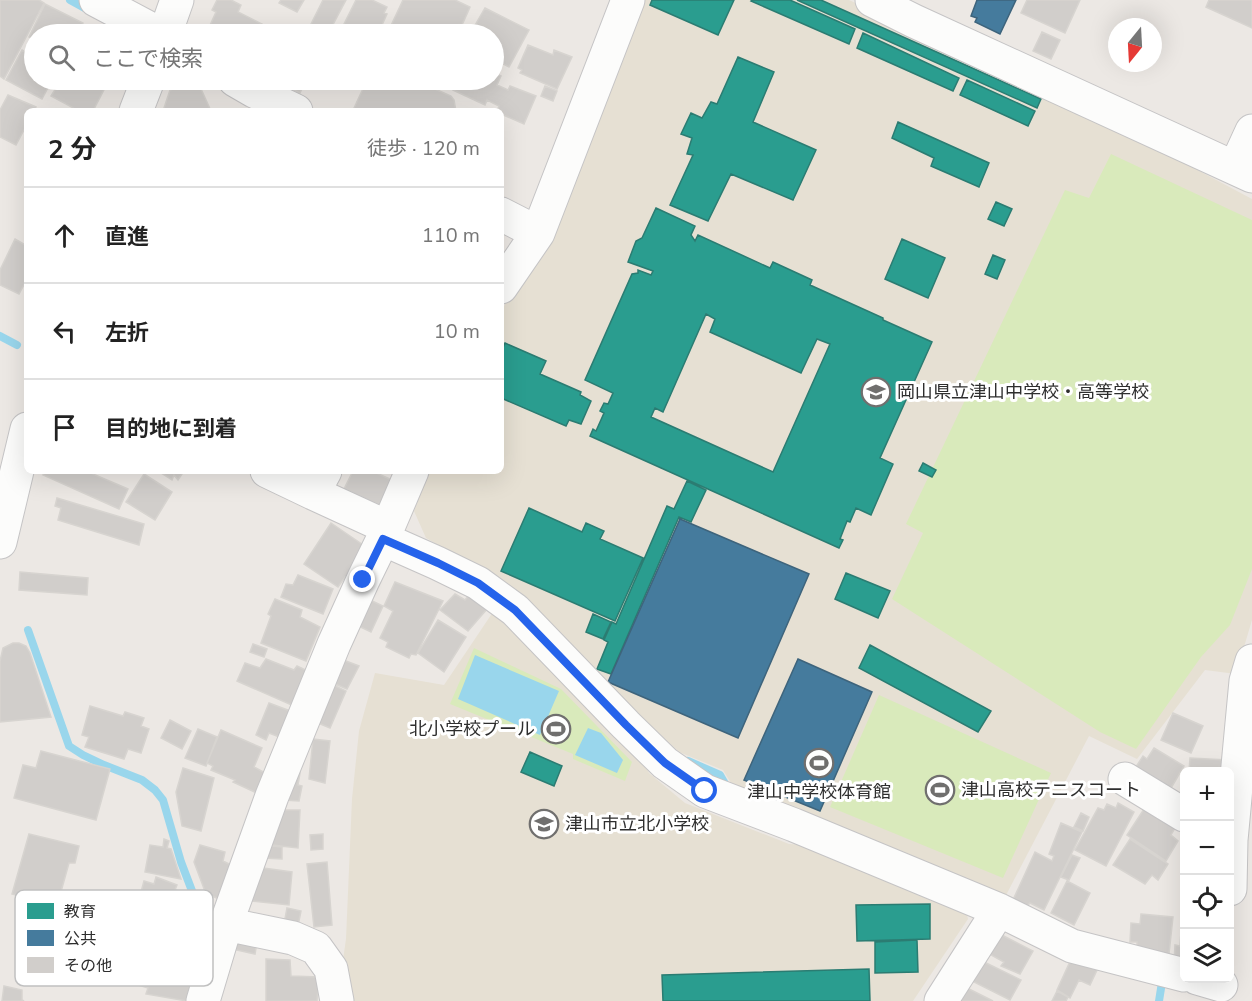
<!DOCTYPE html>
<html lang="ja">
<meta charset="utf-8">
<style>
:root{--surface:#fff;--page:#f2f2f2;--text:#222;--muted:#767676;--line:#e0e0e0}
body{margin:0;font-family:"Nunito Sans","Noto Sans JP",sans-serif;background:var(--page);color:var(--text)}
.controls{position:absolute;right:18px;bottom:18px;display:grid;overflow:hidden;border-radius:9px;box-shadow:0 6px 24px #0002}
.controls button{width:54px;height:54px;display:grid;place-items:center;padding:0;border:0;border-bottom:2px solid var(--line);background:var(--surface);color:var(--text);font:30px sans-serif}
.compass{position:absolute;left:1108px;top:18px;width:54px;height:54px;border-radius:50%;background:var(--surface);box-shadow:0 6px 24px #0002;rotate:198deg}
.stop{position:absolute;width:18px;height:18px;margin:-14px;border:4px solid #2563eb;border-radius:50%;background:#fff}
.stop.end{background:#2563eb;border-color:#fff;box-shadow:0 2px 6px #0008}
.list{margin:0;padding:0;list-style:none}
h2{display:flex;justify-content:space-between;align-items:center;height:78px;margin:0;padding:0 24px;font-size:26px}
h2 small{font-size:20px;font-weight:400;color:var(--muted)}
.list li{display:grid;grid-template-columns:39px 1fr auto;gap:18px;align-items:center;box-sizing:border-box;height:96px;padding:0 24px;border-top:2px solid var(--line)}
.list b{display:block;font-size:22px;white-space:nowrap}
.list em{font-size:20px;font-style:normal;color:var(--muted)}
.icon{flex:none;width:33px;height:33px;fill:none;stroke:currentColor;stroke-width:2;stroke-linecap:round;stroke-linejoin:round}
.map{position:relative;flex:none;width:1252px;height:1001px;overflow:hidden}
.search{position:absolute;background:var(--surface);box-shadow:0 6px 24px #0002;left:24px;top:24px;width:480px;height:66px;display:flex;align-items:center;gap:15px;box-sizing:border-box;padding:0 21px;border-radius:33px;color:var(--muted);font-size:22px}
.panel{position:absolute;background:var(--surface);box-shadow:0 6px 24px #0002;left:24px;top:108px;width:480px;height:366px;border-radius:9px}
.map>svg:first-child{display:block}
.education{fill:#e6e0d3}
.pitch{fill:#d9eabb}
.water{fill:#99d6ec}
.schools{fill:#2a9d8f;stroke:#2b7c72;stroke-width:1.5;fill-rule:evenodd}
.public{fill:#457b9d;stroke:#3e647c;stroke-width:1.5}
.lines{fill:none;stroke-linecap:round;stroke-linejoin:round}
.stream{stroke:#99d6ec;stroke-width:8}
.building{fill:#d1cecb;stroke:#d7d4d0;stroke-width:1.5}
.minor-casing{stroke:#c5c4c5;stroke-width:35}
.minor{stroke:#fcfcfb;stroke-width:33}
.route{stroke:#2563eb;stroke-width:8}
.labels{text-anchor:middle;stroke-width:6;stroke-linejoin:round;paint-order:stroke}
.poi-label{font-size:18px;fill:#2e2e2e;stroke:#fff;text-anchor:start}
.key{fill:#fff;stroke:#c0c0c0;stroke-width:1.5}
.key-label{font-size:16px;fill:#2e2e2e}
</style>
<div class="map">
<svg width="1252" height="1001" viewBox="0 0 1252 1001">
<rect width="100%" height="100%" fill="#ece8e4"/>
<path class="education" d="M637,0H849L1096,116L1252,199V620L1236,674L1205,670L1137,759L1089,736L1004,899L736,791L723,770L679,752L494,577L426,538L414,511L428,471H501V313L571,162Z
M493,612L543,660L645,766L649,773L685,803L789,844L807,845L965,907L968,919L913,1001H350L342,967L346,939L352,799L359,731L375,673L444,685Z"/>
<path class="pitch" d="M1111,154L1252,220V569L1230,625L1201,657L1136,749L1100,732L892,599L923,533L906,524L1065,190L1089,198Z
M474,648L561,689L632,762L625,781L573,759V754L450,704Z
M879,695L1051,773L1003,878L830,807Z"/>
<path class="water" d="M475,655L559,691L540,735L458,699Z
M588,728L601,733L623,760L617,773L575,755Z"/>
<path class="schools" d="M652,0H734L718,35L650,5Z
M752,0H790L855,29L849,44L751,1Z
M797,0H821L1041,99L1037,108Z
M863,33L959,78L953,91L857,48Z
M738,57L774,72L753,122L816,150L793,200L731,174L708,221L670,205L693,155L687,154L692,138L681,134L691,113L702,118L711,102L717,104Z
M967,80L1035,111L1028,126L960,95Z
M898,122L989,163L979,187L931,166L934,158L892,138Z
M996,202L1012,209L1004,226L988,219Z
M656,208L695,226L691,235L695,241L698,235L770,268L773,262L812,280L810,285L883,318V320L932,342L880,458L893,464L871,515L856,508L850,522L847,521L840,539L843,540L839,548L590,436L593,429L596,431L604,413L600,411L604,403L608,404L613,393L585,380L632,274L638,273V270L651,275L653,271L628,262L636,241L642,238ZM706,314L715,319L710,332L801,373L817,339L830,344L773,472L651,417L655,408L663,412Z
M902,239L945,258L928,298L885,279Z
M993,255L1005,260L997,279L985,274Z
M505,343L546,361L540,374L581,392L580,395L591,401L581,424L569,420L566,426L501,398V352Z
M923,463L936,470L932,477L919,471Z
M687,481L706,490L691,522L679,517L611,674L597,669L608,642L604,640L612,622L616,624L667,506L674,509Z
M529,508L582,532L586,523L604,531L600,539L643,558L615,621L501,571Z
M846,573L890,591L878,618L835,599Z
M593,614L611,622L603,639L586,632Z
M870,645L991,711L978,732L859,668Z
M530,752L562,766L554,786L521,772Z
M930,904V939L857,941L856,905Z
M917,940L918,972L875,973V942Z
M869,969L870,1001H663L662,975Z"/>
<path class="public" d="M977,0H1016L1000,34L975,22L977,18L971,16Z
M680,519L809,574L738,738L608,682Z
M798,659L872,692L820,811L744,780Z"/>
<g class="lines">
<path class="stream" d="M70,0L90,11
M0,336L17,345
M28,630L69,746L83,755L104,765L142,780L155,790L163,800L181,862L197,904L206,915L217,925
M688,761L720,775L728,789
M1159,1001L1162,982"/>
</g>
<path class="building" d="M0,0H39L44,3L4,79L0,76Z
M217,0H231L241,5L238,12L262,24L256,34H206L216,12L212,10Z
M281,0H304L297,12L279,3Z
M323,0H346L328,34H306Z
M356,0H372L387,7L384,13L387,14L378,34H339Z
M403,0H455L470,7L458,34H387Z
M1027,0H1080L1065,33L1021,13Z
M1209,0H1252V28L1206,7Z
M45,4L83,23L77,34H34V40L29,37Z
M485,8L529,30L509,67L494,59V34H470Z
M1042,32L1060,40L1051,59L1033,51Z
M528,45L553,55L554,50L572,57L557,89L520,73L522,70L518,68Z
M22,50L34,57V80H52L42,99L6,80Z
M494,73L501,76L497,85L508,90L510,86L536,96L524,124L501,114V111H497L499,106L487,100L485,105L453,90L457,80H494Z
M61,80H109L93,111H79L51,96Z
M197,80L211,111H163L170,90Z
M283,80H306L300,93L281,84Z
M367,80H439L435,89L451,96L454,100L456,111H361L354,108Z
M545,86L557,91L553,101L541,96Z
M8,95L36,107L34,111H27V124L16,145L0,137V110Z
M15,239L27,246V279L19,294L0,285V270Z
M45,471H86L128,489L119,509L43,475Z
M158,471H184L178,480L174,475L172,480Z
M353,471H372L392,480L381,506L344,489Z
M144,474L172,492L155,520L126,502Z
M57,498L144,524L139,545L58,520L61,508L55,506Z
M331,523L366,547L349,579L345,577L338,587L304,564Z
M20,572L88,578L87,595L19,590Z
M298,575L333,589L323,614L281,597L286,584L293,585Z
M395,582L443,601L416,655L411,654L409,658L386,647L388,642L380,638L393,611L384,606Z
M455,594L465,600L469,595L487,609L468,631L440,610Z
M366,598L383,606L371,632L354,624Z
M275,599L302,610L300,617L320,627L306,661L261,643L271,616L268,614Z
M438,620L466,637L444,672L418,653Z
M13,643H19L26,646L30,653L51,717L0,722V661L3,648Z
M253,644L267,649L264,657L250,652Z
M338,658L359,666L347,689L328,681Z
M266,659L294,670L297,666L310,672L294,706L237,681L245,663L260,668Z
M327,682L346,691L330,728L311,720Z
M269,703L293,712L282,738L269,733L266,740L256,735Z
M90,706L123,716L125,712L144,718L141,726L149,729L141,753L128,749L124,759L85,747L89,737L82,735Z
M1173,713L1203,726L1191,753L1161,740Z
M170,720L191,731L182,749L161,738Z
M198,729L217,737L206,766L185,758Z
M221,730L262,748L254,767L269,775L259,794L233,782L235,780L211,770L213,766L207,763Z
M313,739L330,741L325,783L309,779Z
M1154,748L1184,766L1167,795L1132,773L1143,756L1147,759Z
M41,751L110,769L96,820L14,798L23,765L36,768Z
M1190,758L1227,760V772H1189Z
M183,768L214,778L201,831L182,826L176,792Z
M289,772L300,773L298,785L302,786L299,801L284,800Z
M1118,803L1134,812L1106,866L1075,850L1098,808L1104,810L1107,804L1116,808Z
M1144,809L1175,828L1171,835L1178,841L1166,861L1127,835Z
M272,810H300L298,848L272,845Z
M1081,813L1089,817L1083,831L1074,827Z
M1061,823L1082,832L1044,910L1030,903L1026,907L1013,900L1035,852L1052,861L1054,856L1049,854Z
M29,834L79,846L75,863H69L57,906L12,894Z
M323,834V849L311,850L310,835Z
M164,839L169,841L167,848L171,849L181,879L145,872L150,845L163,847Z
M1130,839L1168,864L1158,880L1152,875L1145,884L1113,865Z
M200,845L225,852L223,861L233,866L222,900L206,894L194,862Z
M271,846L282,847V859L264,858Z
M1072,855L1080,858L1069,880L1061,877Z
M327,862L332,925L314,927L307,864Z
M256,867L292,872L289,905L252,901Z
M156,877L177,885L175,890L184,892L178,914L138,903L144,881L154,884Z
M1067,881L1090,893L1074,925L1051,913Z
M287,908L301,911L298,926L284,924Z
M1141,914L1173,917L1169,954L1137,950V942H1130L1131,923L1140,924Z
M994,931L1033,951L1020,974L1001,966L1004,962L984,951Z
M1181,932H1184V964L1174,962L1175,945L1180,946Z
M234,938L257,942L255,954L232,949Z
M1073,955L1098,968L1090,985L1079,980L1070,998L1057,990Z
M155,959L201,973L191,983L187,1001L146,994L148,988L123,980L129,961L153,968Z
M266,959L290,960L291,976L319,977L317,1001H266Z
M980,960L1021,980L1010,1000L970,980Z
M4,986L22,990V1000L24,1001H2Z
M967,988L993,1001H960Z
M1057,991L1068,997L1066,1001H1052Z"/>
<g class="lines">
<g class="minor-casing">
<path id="minor" d="M96,0L160,34
M872,0L914,21L1252,176
M165,34L177,0
M235,80L254,91L296,111
M136,111L148,80
M1235,168L1252,131
M501,214L538,233
M501,287L538,233L628,0
M267,471L313,493
M325,471L313,493L387,527
M383,539L437,563L478,583L515,610L626,725L665,763L705,791L794,825L999,910L1072,946L1184,975
M0,542L27,429
M1125,779L1184,815
M1230,889L1231,840L1246,681L1252,661
M226,924L293,938L316,948L331,969L337,1001
M1197,978L1221,985
M203,1001L226,924L272,796L334,644L363,580L383,539L412,471
M941,1001L999,910"/>
</g>
<use href="#minor" class="minor"/>
</g>
<g class="lines">
<path class="route" d="M363,580L383,539L438,563L478,583L515,610L626,725L665,763L705,791"/>
</g>
<defs>
<g id="school-ring" transform="scale(1.5)"><circle r="9.5" fill="#fff" stroke="#706f6e" stroke-width="1.5"/><path d="M0-5L7-2L0 1L-7-2ZM-4 1L0 2.5L4 1V4Q0 6-4 4Z" fill="#706f6e"/></g>
<g id="stadium-ring" transform="scale(1.5)"><circle r="9.5" fill="#fff" stroke="#706f6e" stroke-width="1.5"/><path d="M0-5a6.5 5 0 1 0 0 10a6.5 5 0 1 0 0-10ZM-3.5-1.8h7v3.6h-7Z" fill="#706f6e"/></g>
</defs>
<g fill-rule="evenodd">
<use href="#school-ring" x="876" y="392"/>
<use href="#stadium-ring" x="556" y="729"/>
<use href="#stadium-ring" x="819" y="763"/>
<use href="#stadium-ring" x="940" y="790"/>
<use href="#school-ring" x="544" y="824"/>
</g>
<g class="labels">
<g class="poi-label">
<text x="897" y="398">岡山県立津山中学校・高等学校</text>
<text x="535" y="735" text-anchor="end">北小学校プール</text>
<text x="961" y="796">津山高校テニスコート</text>
<text x="819" y="798" text-anchor="middle">津山中学校体育館</text>
<text x="565" y="830">津山市立北小学校</text>
</g>
</g>
<rect x="15" y="890" width="198" height="96" rx="9" class="key"/>
<rect x="27" y="903" width="27" height="16" fill="#2a9d8f"/>
<rect x="27" y="930" width="27" height="16" fill="#457b9d"/>
<rect x="27" y="957" width="27" height="16" fill="#d1cecb"/>
<g class="key-label">
<text x="64" y="917">教育</text>
<text x="64" y="944">公共</text>
<text x="64" y="971">その他</text>
</g>
</svg>
<div class="controls">
<button>+</button>
<button>−</button>
<button><svg class="icon" aria-label="locate" viewBox="0 0 24 24"><circle cx="12" cy="12" r="6"/><path d="M12 2v4M12 18v4M2 12h4M18 12h4"/></svg></button>
<button><svg class="icon" aria-label="layers" viewBox="0 0 24 24"><path d="M12 4l9 5-9 5-9-5zM3 14l9 5 9-5"/></svg></button>
</div>
<svg class="compass" viewBox="-18 -18 36 36"><path d="M0-13l5 13h-10z" fill="#e53935"/><path d="M0 13l5-13h-10z" fill="#767676"/></svg>
<div class="stop" style="left:705px;top:791px"></div>
<div class="stop end" style="left:363px;top:580px"></div>
<div class="search"><svg class="icon" aria-label="search" viewBox="0 0 24 24"><circle cx="10" cy="10" r="6"/><path d="M15 15l6 6"/></svg>ここで検索</div>
<section class="panel">
<h2>2 分<small>徒歩 · 120 m</small></h2>
<ul class="list">
<li><svg class="icon" aria-label="ahead" viewBox="0 0 24 24"><path d="M12 20V5M6 11l6-6 6 6"/></svg><div><b>直進</b></div><em>110 m</em></li>
<li><svg class="icon" aria-label="left" viewBox="0 0 24 24"><path d="M17 20v-9H6M10 6l-5 5 5 5"/></svg><div><b>左折</b></div><em>10 m</em></li>
<li><svg class="icon" aria-label="arrive" viewBox="0 0 24 24"><path d="M6 21V4h12l-3 4 3 4H6"/></svg><div><b>目的地に到着</b></div></li>
</ul>
</section>
</div>
